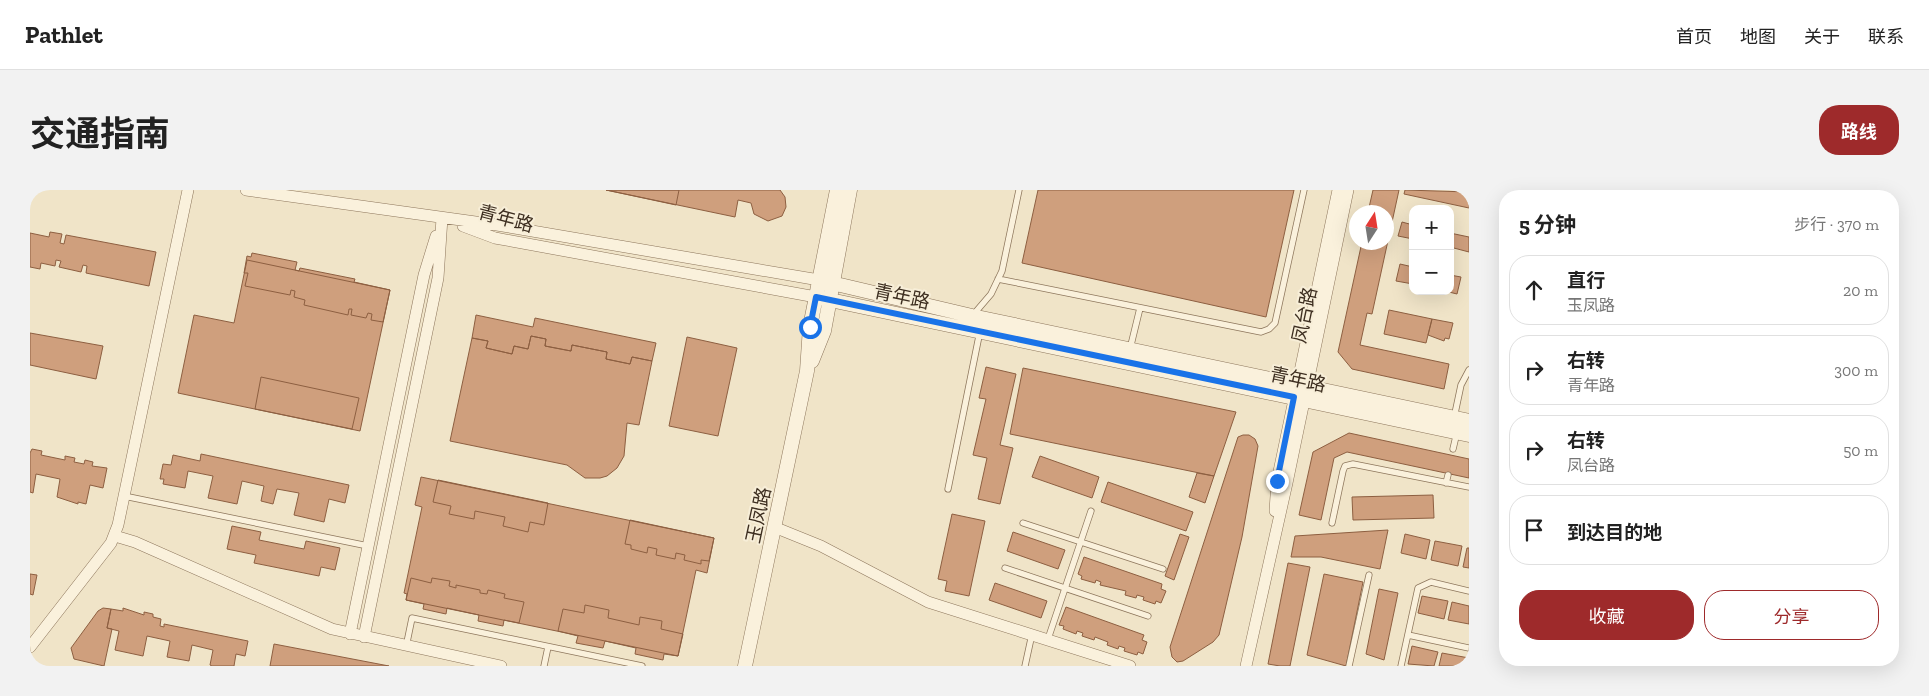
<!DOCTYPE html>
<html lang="zh">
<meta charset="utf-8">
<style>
:root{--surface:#fff;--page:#f2f2f2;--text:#222;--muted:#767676;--line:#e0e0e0;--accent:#9e2a2b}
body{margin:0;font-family:"Zilla Slab","Noto Sans SC",serif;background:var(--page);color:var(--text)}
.controls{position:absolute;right:15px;top:15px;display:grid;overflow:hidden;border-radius:10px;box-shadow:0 5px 20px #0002}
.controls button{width:45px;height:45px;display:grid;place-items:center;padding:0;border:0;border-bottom:1px solid var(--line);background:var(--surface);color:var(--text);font:25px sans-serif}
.compass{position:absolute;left:1319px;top:15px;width:45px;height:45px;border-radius:50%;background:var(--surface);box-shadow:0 5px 20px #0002;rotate:12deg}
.stop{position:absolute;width:15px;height:15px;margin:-11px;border:4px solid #1a73e8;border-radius:50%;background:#fff}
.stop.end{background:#1a73e8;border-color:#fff;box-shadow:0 1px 5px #0008}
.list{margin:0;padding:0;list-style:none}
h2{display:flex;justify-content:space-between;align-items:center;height:65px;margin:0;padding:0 20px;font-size:21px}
h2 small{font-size:16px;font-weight:400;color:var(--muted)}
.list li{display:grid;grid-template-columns:32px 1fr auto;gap:15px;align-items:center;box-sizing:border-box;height:70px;margin:0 10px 10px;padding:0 10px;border:1px solid var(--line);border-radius:20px}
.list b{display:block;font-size:19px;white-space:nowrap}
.list p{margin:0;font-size:16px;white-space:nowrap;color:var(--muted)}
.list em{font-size:16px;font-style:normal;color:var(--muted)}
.actions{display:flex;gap:10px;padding:15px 20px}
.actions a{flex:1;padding:11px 0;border:1px solid var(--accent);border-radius:20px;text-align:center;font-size:18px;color:var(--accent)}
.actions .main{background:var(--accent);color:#fff}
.icon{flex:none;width:28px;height:28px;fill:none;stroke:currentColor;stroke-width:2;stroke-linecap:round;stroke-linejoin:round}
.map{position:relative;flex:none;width:1439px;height:476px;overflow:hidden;border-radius:20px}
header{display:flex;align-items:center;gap:30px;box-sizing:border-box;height:70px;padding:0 25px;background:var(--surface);border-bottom:1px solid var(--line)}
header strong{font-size:24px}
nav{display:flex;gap:28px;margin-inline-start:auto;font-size:18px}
.intro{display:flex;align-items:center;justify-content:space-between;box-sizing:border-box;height:120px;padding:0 30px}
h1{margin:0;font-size:35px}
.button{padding:12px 22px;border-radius:20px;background:var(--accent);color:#fff;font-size:18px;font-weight:700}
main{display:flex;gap:30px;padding:0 30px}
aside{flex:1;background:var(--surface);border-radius:20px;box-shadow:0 5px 20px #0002}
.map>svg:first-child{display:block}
.building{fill:#cf9f7d;stroke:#8d5f41}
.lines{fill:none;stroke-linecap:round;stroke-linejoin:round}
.service-casing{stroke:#8d765c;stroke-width:7}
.minor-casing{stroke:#8d765c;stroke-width:12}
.tertiary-casing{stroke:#8d765c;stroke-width:15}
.service{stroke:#faf1dc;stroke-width:5.5}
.minor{stroke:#faf1dc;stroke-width:11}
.tertiary{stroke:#faf1dc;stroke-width:14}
.route{stroke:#1a73e8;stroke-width:6}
.labels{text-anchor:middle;stroke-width:4;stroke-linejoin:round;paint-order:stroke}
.street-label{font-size:19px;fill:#3d2e20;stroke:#f7eed8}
</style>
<header>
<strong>Pathlet</strong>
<nav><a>首页</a><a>地图</a><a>关于</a><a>联系</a></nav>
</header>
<div class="intro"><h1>交通指南</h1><a class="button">路线</a></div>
<main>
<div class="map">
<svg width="1439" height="476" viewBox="0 0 1439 476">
<rect width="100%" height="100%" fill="#f0e4c8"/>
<path class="building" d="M576,0H649L646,15Z
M576,0H750L755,7L756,17L752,26L738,31L724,24L721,13L708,10L705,27Z
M1008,0H1264L1236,127L992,73Z
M1343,0H1369L1342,124L1337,123L1330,155L1419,174L1414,199L1322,179L1308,162L1332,52H1356V22H1338Z
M1375,0L1439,2V18L1374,4Z
M1372,32L1383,35V49L1368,46Z
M20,42L32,44L30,53L34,54L36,45L126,62L119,96L56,83L57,76L53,75L51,82L29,77L31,71L26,70L25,76L11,73L10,79L0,77V43L19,47Z
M1420,43L1439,47V62L1420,57Z
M222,63L267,72L265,80L269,81L270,78L325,89L324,92L360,100L353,132L341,130L342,124L338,123L336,128L321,125L322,119H319L318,125L274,115L275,110L264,107L265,101L261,100L260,105L215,96L218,83H214L217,66L221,67Z
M217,70L360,100L330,241L148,203L164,125L204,133Z
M1370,74L1383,77V94L1366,91Z
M1420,85L1431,87L1427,104L1415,101H1420Z
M1359,120L1402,129L1396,153L1354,144Z
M446,125L503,137L505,128L626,153L622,171L602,167L600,174L576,169L577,162L542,155L541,161L515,156L516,149L501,146L498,159L484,156L482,164L456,158L458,151L442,148Z
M1402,129L1423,133L1419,149L1415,148L1414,151L1398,145Z
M0,143L73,156L66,189L0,175Z
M501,146L516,149L515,156L541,161L542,155L577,162L576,169L600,174L602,167L622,171L609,235L597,233L594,266L587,278L577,286L570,288H555L537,275L420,251L442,148L458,151L456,158L482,164L484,156L498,159Z
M657,147L707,158L688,246L639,236Z
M956,177L986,184L970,255L983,258L970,314L948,309L957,268L943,265L956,209L949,208Z
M993,178L1206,222L1184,286L980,244Z
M231,187L329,208L322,239L225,219Z
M1319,243L1439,269V288L1317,262L1304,268L1291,330L1269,325L1283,262Z
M1213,245H1219L1225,249L1228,256L1212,347L1189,445L1183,452L1153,471L1147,472L1142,467L1140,457L1208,247Z
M2,259L12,261L11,265L35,270V266L45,268L44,272L54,274L55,270L63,272L62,276L77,278L73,298L60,295L56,314L48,312V314L27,307L30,289L6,284L3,303L0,302V263Z
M171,264L319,295L315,313L299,309L294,332L264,325L269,303L247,299L243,314L231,311L234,296L212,291L207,314L178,308L183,286L158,281L155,298L133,294L134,289H130L133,274L141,275L143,265L170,271Z
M1010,266L1069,287L1062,308L1002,287Z
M1167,283L1184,286L1175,313L1159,307Z
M391,287L684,348L677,383L666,380L648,466L376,410L377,404L374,403L392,317L385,315Z
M408,290L518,313L514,335L500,332L498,342L473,336L475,327L445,321L444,329L419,324L421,316L403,312Z
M1078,292L1163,322L1156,341L1071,312Z
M1403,305L1404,328L1323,330L1322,307Z
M922,324L955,331L939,406L915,401L917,391L908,389Z
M600,330L684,348L679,371L671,370V374L654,370L655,365L646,363L645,369L626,365L627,359L618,357L617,363L601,359V355L595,354Z
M202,336L231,342L229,350L274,359L276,351L310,358L305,380L291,377L289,386L224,373L226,365L197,359Z
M1358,340L1350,379L1291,367H1261L1265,346Z
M983,342L1035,360L1028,379L977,361Z
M1150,344L1159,347L1144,390L1135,386Z
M1375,344L1400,350L1396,369L1371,363Z
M1405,351L1432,356L1428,376L1401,370Z
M1437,358H1439V378L1433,377Z
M1054,367L1132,394L1131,399L1136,401L1131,413L1126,411L1125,414L1113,410L1114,407L1107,405L1106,408L1095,405L1096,401L1070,395L1071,392L1066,390L1065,393L1051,389L1052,386L1048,384Z
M1258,373L1280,377L1260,476H1250L1238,474Z
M0,384L7,385L3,405L0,404Z
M1294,384L1333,392L1316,476L1277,465Z
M381,388L401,393L402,388L420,391L419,396L426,398V395L450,400V403L457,404L458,400L475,404L474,408L494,412L489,433L474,430L473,436L448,431L449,425L417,418L416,424L393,419L394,414L376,410Z
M965,393L1017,411L1011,428L959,410Z
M1349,399L1368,403L1354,470L1336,464Z
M1392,406L1418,411L1414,429L1388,423Z
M1422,412L1439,416V434L1418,430Z
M555,415L579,420L578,428L609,435L610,427L632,431L631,439L653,444L648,466L634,464L633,470L605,464L606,458L575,451L573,458L546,453L548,446L528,441L533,419L554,423Z
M1036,417L1114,445L1112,450L1117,452L1113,464L1108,462L1107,465L1094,461L1095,458L1089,456L1088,459L1077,455L1078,452L1065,447L1064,450L1052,446L1053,443L1047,441L1046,444L1033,439L1034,436L1029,435Z
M73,418L81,419L77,438L82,439L74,476L44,469L41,458L68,421Z
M93,418L114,425V422L123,424V427L131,429L130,436L134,437V434L218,451L215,466L206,464L204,476H182L180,475L183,460L162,455L159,471L137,467L140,451L117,446L113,466L85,460L89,441L77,438L81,419L93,421Z
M244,454L359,476H240Z
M1382,456L1408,462L1404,476L1378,474Z
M1412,463L1439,468L1437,476H1409Z"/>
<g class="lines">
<g class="service-casing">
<path id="service" d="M968,89L1231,142L1239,139L1245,133L1274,0
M943,125L961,104L972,81L989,0
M1100,159L1110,118
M1424,228L1431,195L1439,180
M1423,259L1427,242
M1416,293L1418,285
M918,299L950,141
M94,306L338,356
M993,333L1133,379
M1302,333L1313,281L1315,276L1323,274L1439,297
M975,378L1118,426
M1378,445L1439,458
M1018,449L1061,321
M376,457L382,428L612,476
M514,476L518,457
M995,476L1002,444
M1319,476L1339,385
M1371,476L1388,398L1401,392L1439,401"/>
</g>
<g class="minor-casing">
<path id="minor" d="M216,0L467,35L789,90
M433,36L465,48L786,107
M1245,321L1247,291L1308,0
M744,337L791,356L898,412L1100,476
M85,346L105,352L302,439L471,476
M320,444L394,85L406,46
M334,447L408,88L412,28
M0,457L81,353L88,335L158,0
M1216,476L1257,293L1318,0"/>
</g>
<g class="tertiary-casing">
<path id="tertiary" d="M789,90L942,126L1439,231
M786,107L1439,245
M782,171L794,141L820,0
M715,476L777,181L780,137L807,0"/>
</g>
<use href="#service" class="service"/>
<use href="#minor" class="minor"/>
<use href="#tertiary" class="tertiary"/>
</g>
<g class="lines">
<path class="route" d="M780,137L786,107L1264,207L1247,291"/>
</g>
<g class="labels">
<g class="street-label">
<text transform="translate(476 28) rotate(15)" y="7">青年路</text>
<text transform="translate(872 106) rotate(12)" y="7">青年路</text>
<text transform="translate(1274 125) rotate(-78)" y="7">凤台路</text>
<text transform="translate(1268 189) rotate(12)" y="7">青年路</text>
<text transform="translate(728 325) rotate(-78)" y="7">玉凤路</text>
</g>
</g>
</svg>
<div class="controls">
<button>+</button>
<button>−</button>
</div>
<svg class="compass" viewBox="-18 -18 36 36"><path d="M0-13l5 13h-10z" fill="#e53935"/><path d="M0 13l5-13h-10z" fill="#767676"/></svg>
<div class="stop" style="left:780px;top:137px"></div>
<div class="stop end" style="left:1247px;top:291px"></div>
</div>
<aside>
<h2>5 分钟<small>步行 · 370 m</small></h2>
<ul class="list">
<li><svg class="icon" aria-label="ahead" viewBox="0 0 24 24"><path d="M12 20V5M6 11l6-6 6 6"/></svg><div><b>直行</b><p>玉凤路</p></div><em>20 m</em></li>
<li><svg class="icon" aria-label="right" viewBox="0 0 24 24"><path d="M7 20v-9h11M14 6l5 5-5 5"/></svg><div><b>右转</b><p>青年路</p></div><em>300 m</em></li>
<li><svg class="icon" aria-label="right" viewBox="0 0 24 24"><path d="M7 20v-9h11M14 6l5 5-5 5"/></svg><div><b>右转</b><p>凤台路</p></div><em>50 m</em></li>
<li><svg class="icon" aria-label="arrive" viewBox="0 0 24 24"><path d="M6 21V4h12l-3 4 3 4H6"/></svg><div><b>到达目的地</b></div></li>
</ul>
<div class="actions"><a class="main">收藏</a><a>分享</a></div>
</aside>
</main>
